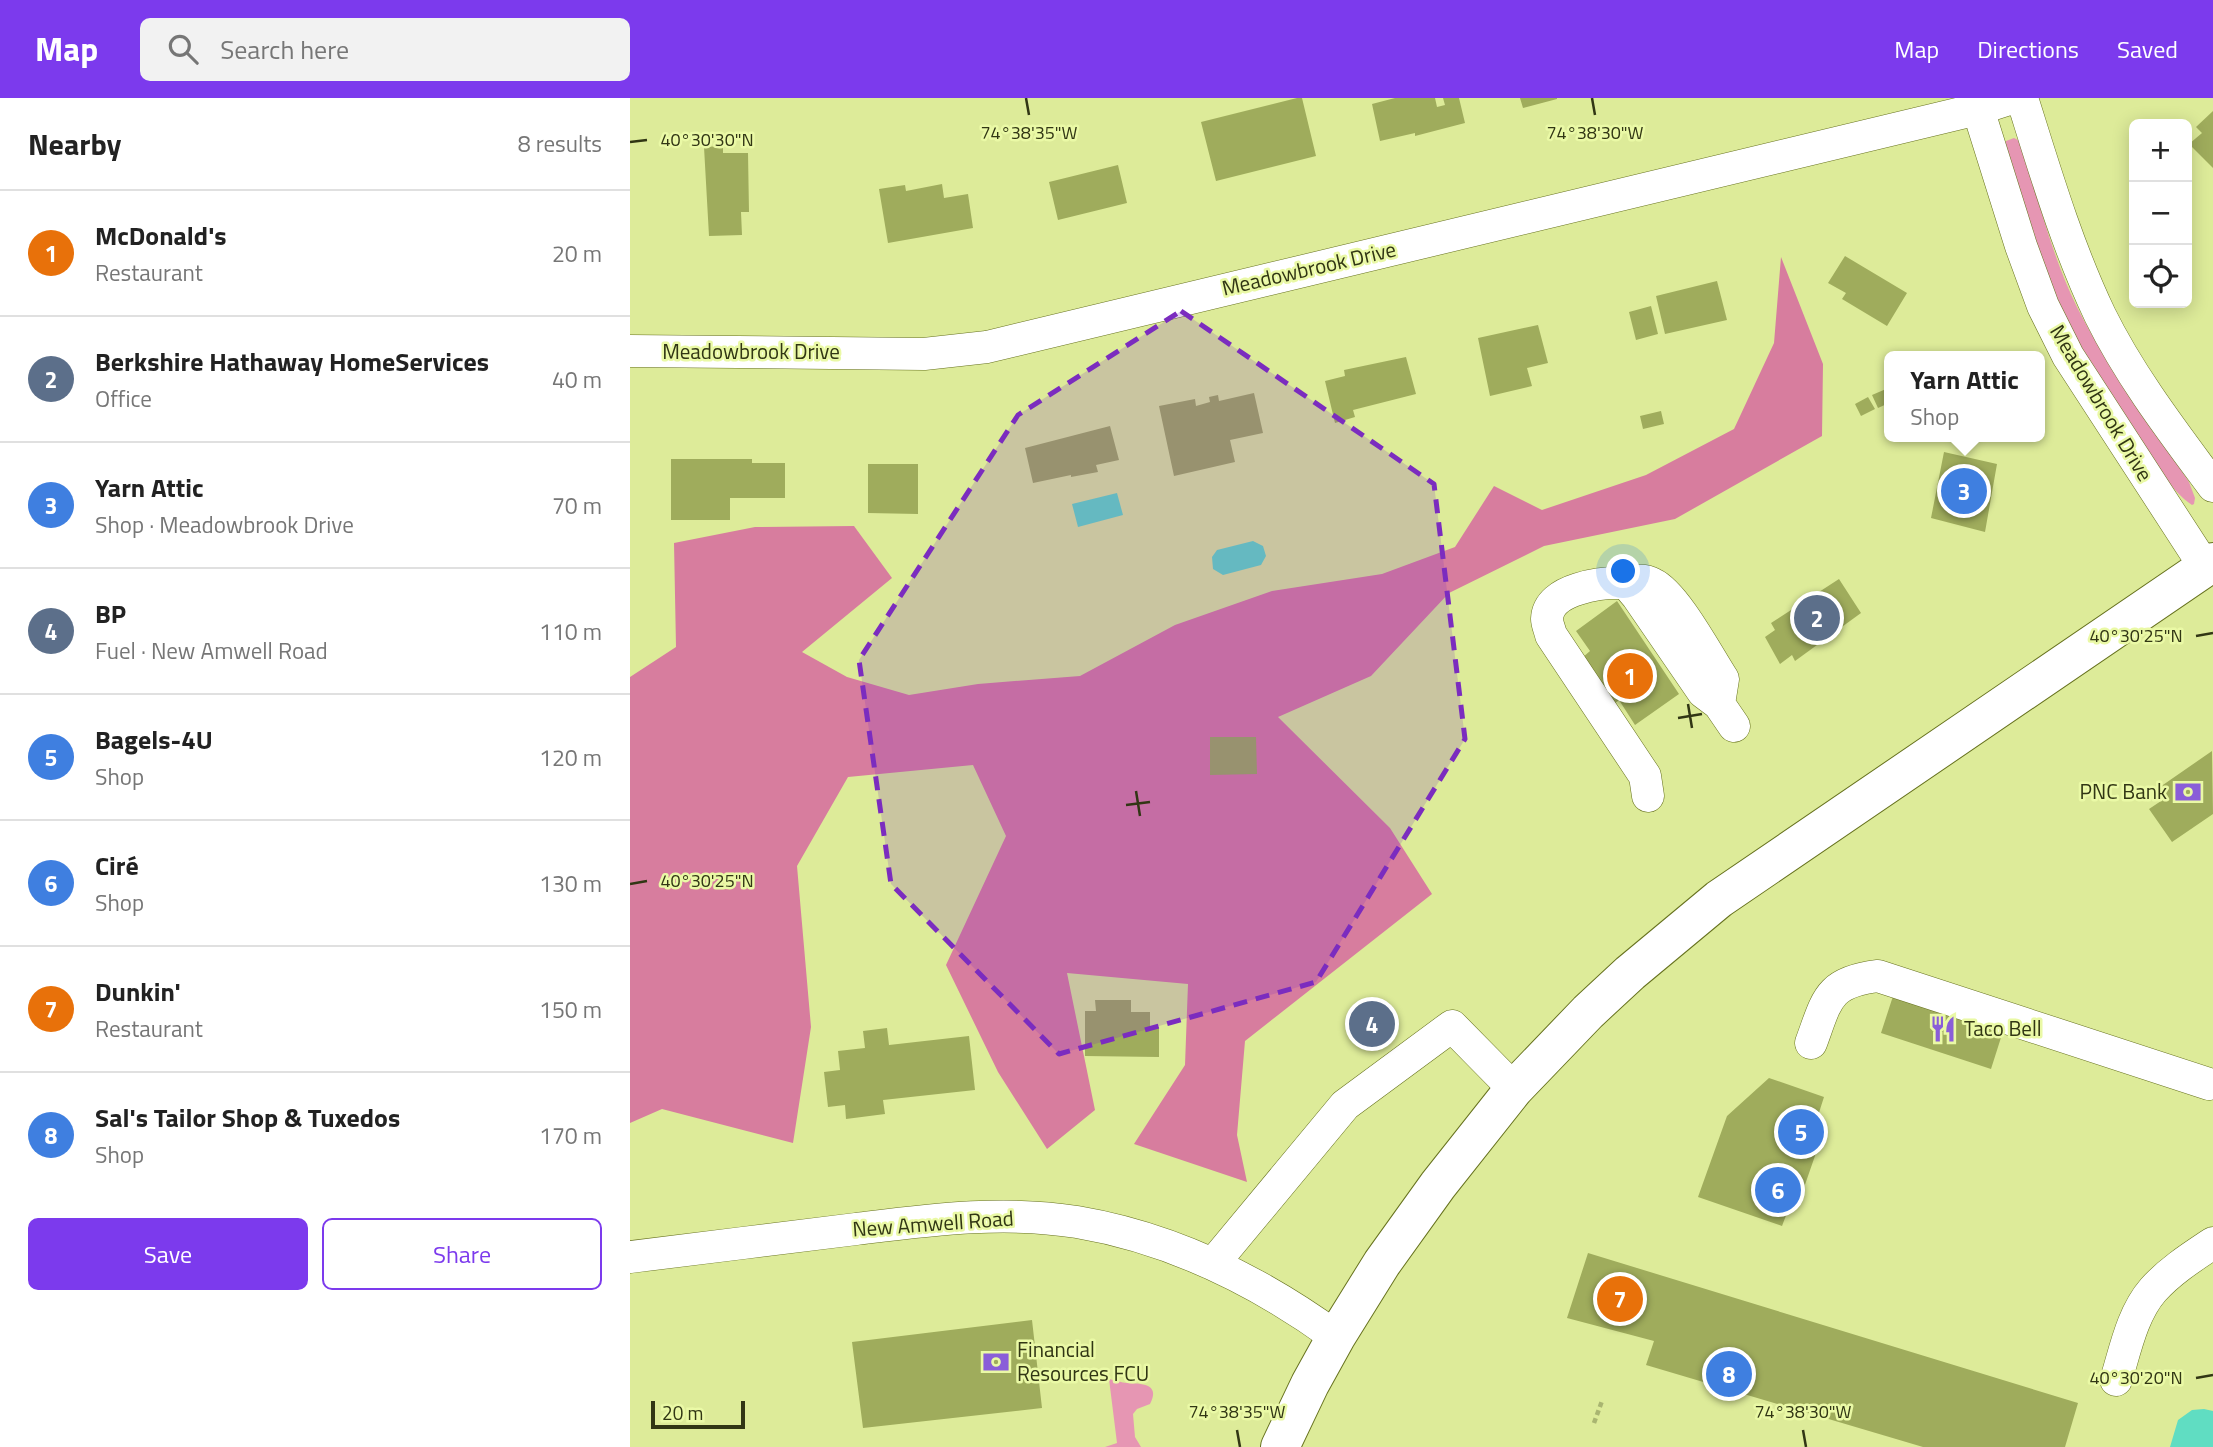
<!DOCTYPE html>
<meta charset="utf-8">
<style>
:root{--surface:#fff;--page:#f2f2f2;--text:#222;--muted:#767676;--line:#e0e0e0;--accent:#7c3aed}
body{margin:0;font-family:"Titillium Web",sans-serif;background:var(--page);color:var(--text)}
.controls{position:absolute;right:21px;top:21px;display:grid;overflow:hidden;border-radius:10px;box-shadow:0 4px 18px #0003}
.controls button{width:63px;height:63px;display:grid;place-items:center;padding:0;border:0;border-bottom:2px solid var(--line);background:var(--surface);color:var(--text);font:35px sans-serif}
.scale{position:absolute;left:21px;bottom:18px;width:94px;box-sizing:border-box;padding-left:7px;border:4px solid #313614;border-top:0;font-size:19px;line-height:24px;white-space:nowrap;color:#313614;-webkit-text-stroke:5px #eaf9a6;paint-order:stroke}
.you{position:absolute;left:994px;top:474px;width:24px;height:24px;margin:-18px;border:5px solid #fff;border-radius:50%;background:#1a73e8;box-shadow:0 0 0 10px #1a73e833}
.badge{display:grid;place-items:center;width:46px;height:46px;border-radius:50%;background:var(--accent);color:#fff;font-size:23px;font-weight:700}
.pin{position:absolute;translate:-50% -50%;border:4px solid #fff;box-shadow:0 2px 7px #0006}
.popup{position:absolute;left:1254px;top:253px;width:161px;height:91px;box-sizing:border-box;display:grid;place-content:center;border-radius:10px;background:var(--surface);filter:drop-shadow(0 2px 5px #0005);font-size:23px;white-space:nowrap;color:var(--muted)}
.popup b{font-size:26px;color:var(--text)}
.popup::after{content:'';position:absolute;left:50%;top:100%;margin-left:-14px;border:14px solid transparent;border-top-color:var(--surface)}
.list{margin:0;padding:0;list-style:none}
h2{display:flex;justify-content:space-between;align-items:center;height:91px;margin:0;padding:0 28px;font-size:30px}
h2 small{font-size:23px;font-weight:400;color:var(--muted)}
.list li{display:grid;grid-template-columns:46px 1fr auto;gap:21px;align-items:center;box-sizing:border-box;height:126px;padding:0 28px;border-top:2px solid var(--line)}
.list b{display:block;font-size:26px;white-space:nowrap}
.list p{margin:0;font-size:23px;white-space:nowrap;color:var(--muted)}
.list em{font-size:23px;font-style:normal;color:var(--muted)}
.actions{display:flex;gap:14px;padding:21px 28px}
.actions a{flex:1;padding:16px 0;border:2px solid var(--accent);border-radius:10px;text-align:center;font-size:24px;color:var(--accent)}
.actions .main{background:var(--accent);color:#fff}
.icon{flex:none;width:38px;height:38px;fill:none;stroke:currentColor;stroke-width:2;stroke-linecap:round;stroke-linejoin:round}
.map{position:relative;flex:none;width:1583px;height:1349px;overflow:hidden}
header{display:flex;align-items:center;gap:42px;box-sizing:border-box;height:98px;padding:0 35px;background:var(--accent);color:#fff}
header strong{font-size:33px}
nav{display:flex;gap:38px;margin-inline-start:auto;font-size:24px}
.search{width:490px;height:63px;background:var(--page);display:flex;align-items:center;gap:18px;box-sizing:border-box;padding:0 24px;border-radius:10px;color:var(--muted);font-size:26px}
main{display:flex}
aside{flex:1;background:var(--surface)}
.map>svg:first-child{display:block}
.green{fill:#e696b3}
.forest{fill:#d77d9e}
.water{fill:#60ddc2}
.building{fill:#9fac5c}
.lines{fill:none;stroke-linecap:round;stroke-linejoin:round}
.minor-casing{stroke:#67721f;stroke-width:33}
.major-casing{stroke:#67721f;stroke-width:40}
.path{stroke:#a9b571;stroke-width:4.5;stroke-dasharray:5 3.5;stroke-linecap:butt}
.minor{stroke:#fff;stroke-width:32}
.major{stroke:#fff;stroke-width:38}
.marked{fill:#7b2cbf;fill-opacity:0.2;stroke:#7b2cbf;stroke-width:5;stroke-dasharray:14 9;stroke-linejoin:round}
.ticks{fill:none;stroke:#313614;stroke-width:2.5}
.labels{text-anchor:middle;stroke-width:5;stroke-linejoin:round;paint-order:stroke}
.street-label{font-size:21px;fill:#313614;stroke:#eaf9a6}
.poi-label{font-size:21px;fill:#313614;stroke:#eaf9a6;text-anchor:start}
.ticks-label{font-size:18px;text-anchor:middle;fill:#313614;stroke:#eaf9a6;stroke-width:5;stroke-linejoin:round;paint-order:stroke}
</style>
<header>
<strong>Map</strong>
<div class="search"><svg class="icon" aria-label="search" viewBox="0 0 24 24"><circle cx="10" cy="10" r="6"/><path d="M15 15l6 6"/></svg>Search here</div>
<nav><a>Map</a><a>Directions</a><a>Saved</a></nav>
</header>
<main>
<aside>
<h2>Nearby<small>8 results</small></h2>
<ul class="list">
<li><span class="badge" style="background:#e8710a">1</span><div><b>McDonald's</b><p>Restaurant</p></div><em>20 m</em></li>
<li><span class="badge" style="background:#5c6f8a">2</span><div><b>Berkshire Hathaway HomeServices</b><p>Office</p></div><em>40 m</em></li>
<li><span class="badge" style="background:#3f7fe0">3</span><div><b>Yarn Attic</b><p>Shop · Meadowbrook Drive</p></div><em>70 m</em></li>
<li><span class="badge" style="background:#5c6f8a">4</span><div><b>BP</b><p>Fuel · New Amwell Road</p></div><em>110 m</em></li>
<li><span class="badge" style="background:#3f7fe0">5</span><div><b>Bagels-4U</b><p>Shop</p></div><em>120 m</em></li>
<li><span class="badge" style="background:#3f7fe0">6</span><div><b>Ciré</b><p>Shop</p></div><em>130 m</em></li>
<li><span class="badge" style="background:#e8710a">7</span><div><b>Dunkin'</b><p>Restaurant</p></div><em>150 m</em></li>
<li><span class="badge" style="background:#3f7fe0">8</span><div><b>Sal's Tailor Shop &amp; Tuxedos</b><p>Shop</p></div><em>170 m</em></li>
</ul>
<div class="actions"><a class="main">Save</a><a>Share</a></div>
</aside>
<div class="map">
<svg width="1583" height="1349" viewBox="0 0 1583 1349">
<rect width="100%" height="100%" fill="#ddeb99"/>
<path class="green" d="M1384,40L1390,43C1407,96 1422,159 1447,209C1478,271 1522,326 1559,384L1565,400L1564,406L1562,407C1540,392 1527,366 1512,345C1486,307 1460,269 1439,228C1411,171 1394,108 1374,47L1376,43Z
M479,1281C483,1282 487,1283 491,1284C502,1287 533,1281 520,1306L507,1311L503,1316L505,1339L511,1349H475L487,1345Z"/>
<path class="forest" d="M1151,159L1193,266L1192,338L1045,421L914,448L819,495L741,578L648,619L760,730L802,796L615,943L607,1037L617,1084L504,1046L555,967L558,886L437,875L465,1012L417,1051L368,974L316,867L376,738L343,667L218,679L167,768L181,929L163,1045L32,1011L0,1025V579L46,549L44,445L125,429L224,428L262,480L172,554L217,579L279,597L348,586L450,578L545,527L642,493L752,476L825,449L864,388L912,412L1016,377L1104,331L1144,245Z"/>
<path class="water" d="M487,395L493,417L448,429L442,406Z
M623,443L633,448L636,458L631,467L593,477L583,471L582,459L587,452Z
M1574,1311L1583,1313V1349H1540L1548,1322L1562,1312Z"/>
<path class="building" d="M667,0H672L686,58L586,83L571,24Z
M765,0H805L807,9L815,7L813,0H829L835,25L785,38V35L750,43L742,6Z
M890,0H927V1L893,10Z
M1583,13V70L1559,46L1572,35L1566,29Z
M93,48V55H118L119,114H111L112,137L79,138L74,49Z
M488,67L497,105L428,122L419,84Z
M312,86L314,100L338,96L343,130L258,145L249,91L275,87L276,93Z
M1215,158L1277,195L1257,228L1212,201L1216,195L1198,185Z
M1087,183L1097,222L1035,236L1026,198Z
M1021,208L1028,236L1006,242L999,214Z
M908,227L918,265L897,270L902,288L860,298L848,240Z
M776,259L786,296L723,312L725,319L705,325L695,283L715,278L714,272Z
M1256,291L1259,305L1248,310L1242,297Z
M624,295L633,335L600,342L605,364L544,378L529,308L565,301L566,308L580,304L579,299L588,297L589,303Z
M1238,299L1245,311L1231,318L1225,306Z
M1031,313L1034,326L1013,331L1010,318Z
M480,328L489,362L466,367L468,374L441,379V377L403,385L395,350Z
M1314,354L1367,366L1355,434L1301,420Z
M41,361H122V365H155V400H100V422H41Z
M238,366H288V416L238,415Z
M1209,481L1231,515L1165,563L1162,557L1150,566L1135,539L1145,532L1141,525Z
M987,503L1049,596L1005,627L989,602L982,608L952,560L960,553L946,533Z
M580,639H626L627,676L580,677Z
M1582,653L1583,716L1542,744L1519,711L1537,699L1530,689Z
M1264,895L1375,927L1361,971L1251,935Z
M465,902H501V914H520V929H529V959L455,958V913H466Z
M257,930L259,947L339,938L345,992L253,1002L255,1016L216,1021L215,1007L198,1009L194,974L210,972L208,953L235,950L233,933Z
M1139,980L1194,999L1185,1027L1194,1032L1170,1101L1163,1099L1152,1128L1068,1099L1097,1018Z
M958,1155L1448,1305L1435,1349H1293L1016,1267L1024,1243L937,1220Z
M402,1222L412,1310L233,1330L222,1244Z"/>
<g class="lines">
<g class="minor-casing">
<path id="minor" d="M1392,0C1415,73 1437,148 1470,217C1500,278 1543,334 1583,388
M1348,11L1391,148L1413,208L1438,258L1575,469
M0,253L294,256L357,249L1348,11L1382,0
M996,485C1005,483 1014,481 1023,486C1045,496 1078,558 1093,581L1089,606
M1018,698L1015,678L921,537C920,532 917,526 917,521C918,490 973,484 996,485L1007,498L1073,594L1089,606L1104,628
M1181,945C1197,902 1197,884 1248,878L1579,986
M0,1159C75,1150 151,1140 226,1131C300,1122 373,1112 447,1124C542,1140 629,1183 706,1239
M583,1166L715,1007L822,928L884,991
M1486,1282C1495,1253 1502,1216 1523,1192C1540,1173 1562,1159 1583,1145"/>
</g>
<g class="major-casing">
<path id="major" d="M650,1349L680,1286L706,1239L752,1165L808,1087L884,991L958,914L1000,875L1089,801L1583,464"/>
</g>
<path class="path" d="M964,1325L972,1303"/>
<use href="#minor" class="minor"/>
<use href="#major" class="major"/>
</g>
<path class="marked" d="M551,213L804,386L835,641L686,884L429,956L261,786L229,562L388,317Z"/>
<path class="ticks" d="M396,0L399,17M962,0L965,17M0,44L17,42M1566,538L1583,535M1058,606L1062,630M1048,620L1072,616M506,693L510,718M496,707L520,704M0,786L17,783M1566,1280L1583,1277M607,1332L610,1349M1173,1332L1176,1349"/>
<defs>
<g id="bank-bare" transform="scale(2.1)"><path d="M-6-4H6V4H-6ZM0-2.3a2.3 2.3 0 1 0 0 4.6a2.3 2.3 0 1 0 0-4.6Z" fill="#8a5ed8" stroke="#eaf9a6" stroke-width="2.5" paint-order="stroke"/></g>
<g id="restaurant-bare" transform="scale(2.1)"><path d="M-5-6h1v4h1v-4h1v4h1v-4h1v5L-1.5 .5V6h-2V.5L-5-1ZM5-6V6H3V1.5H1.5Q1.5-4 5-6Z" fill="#8a5ed8" stroke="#eaf9a6" stroke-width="2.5" paint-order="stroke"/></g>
</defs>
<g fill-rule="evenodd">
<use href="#bank-bare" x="1558" y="694"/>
<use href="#restaurant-bare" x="1313" y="931"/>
<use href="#bank-bare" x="366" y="1264"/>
</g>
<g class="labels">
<g class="street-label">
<text transform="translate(679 171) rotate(-13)" y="7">Meadowbrook Drive</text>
<text x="121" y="261">Meadowbrook Drive</text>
<text transform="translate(1471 305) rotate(59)" y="7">Meadowbrook Drive</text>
<text transform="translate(303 1126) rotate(-4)" y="7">New Amwell Road</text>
</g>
<g class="poi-label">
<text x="1537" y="701" text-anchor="end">PNC Bank</text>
<text x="1334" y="938">Taco Bell</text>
<text x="387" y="1259">Financial<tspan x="387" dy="24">Resources FCU</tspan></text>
</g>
</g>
<g class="ticks-label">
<text x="399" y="41">74°38'35"W</text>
<text x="965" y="41">74°38'30"W</text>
<text x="77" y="48">40°30'30"N</text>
<text x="1506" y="544">40°30'25"N</text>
<text x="77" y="789">40°30'25"N</text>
<text x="1506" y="1286">40°30'20"N</text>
<text x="607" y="1320">74°38'35"W</text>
<text x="1173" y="1320">74°38'30"W</text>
</g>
</svg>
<div class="controls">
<button>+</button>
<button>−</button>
<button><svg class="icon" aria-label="locate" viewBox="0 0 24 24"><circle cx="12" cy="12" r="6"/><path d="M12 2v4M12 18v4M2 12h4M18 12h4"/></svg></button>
</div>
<div class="scale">20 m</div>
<div class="you"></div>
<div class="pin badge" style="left:1000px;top:578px;background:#e8710a">1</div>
<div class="pin badge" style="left:1187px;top:520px;background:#5c6f8a">2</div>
<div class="pin badge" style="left:1334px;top:393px;background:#3f7fe0">3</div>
<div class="popup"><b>Yarn Attic</b>Shop</div>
<div class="pin badge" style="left:742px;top:926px;background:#5c6f8a">4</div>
<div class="pin badge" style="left:1171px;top:1034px;background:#3f7fe0">5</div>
<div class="pin badge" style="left:1148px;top:1092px;background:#3f7fe0">6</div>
<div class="pin badge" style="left:990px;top:1201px;background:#e8710a">7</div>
<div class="pin badge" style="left:1099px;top:1276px;background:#3f7fe0">8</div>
</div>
</main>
